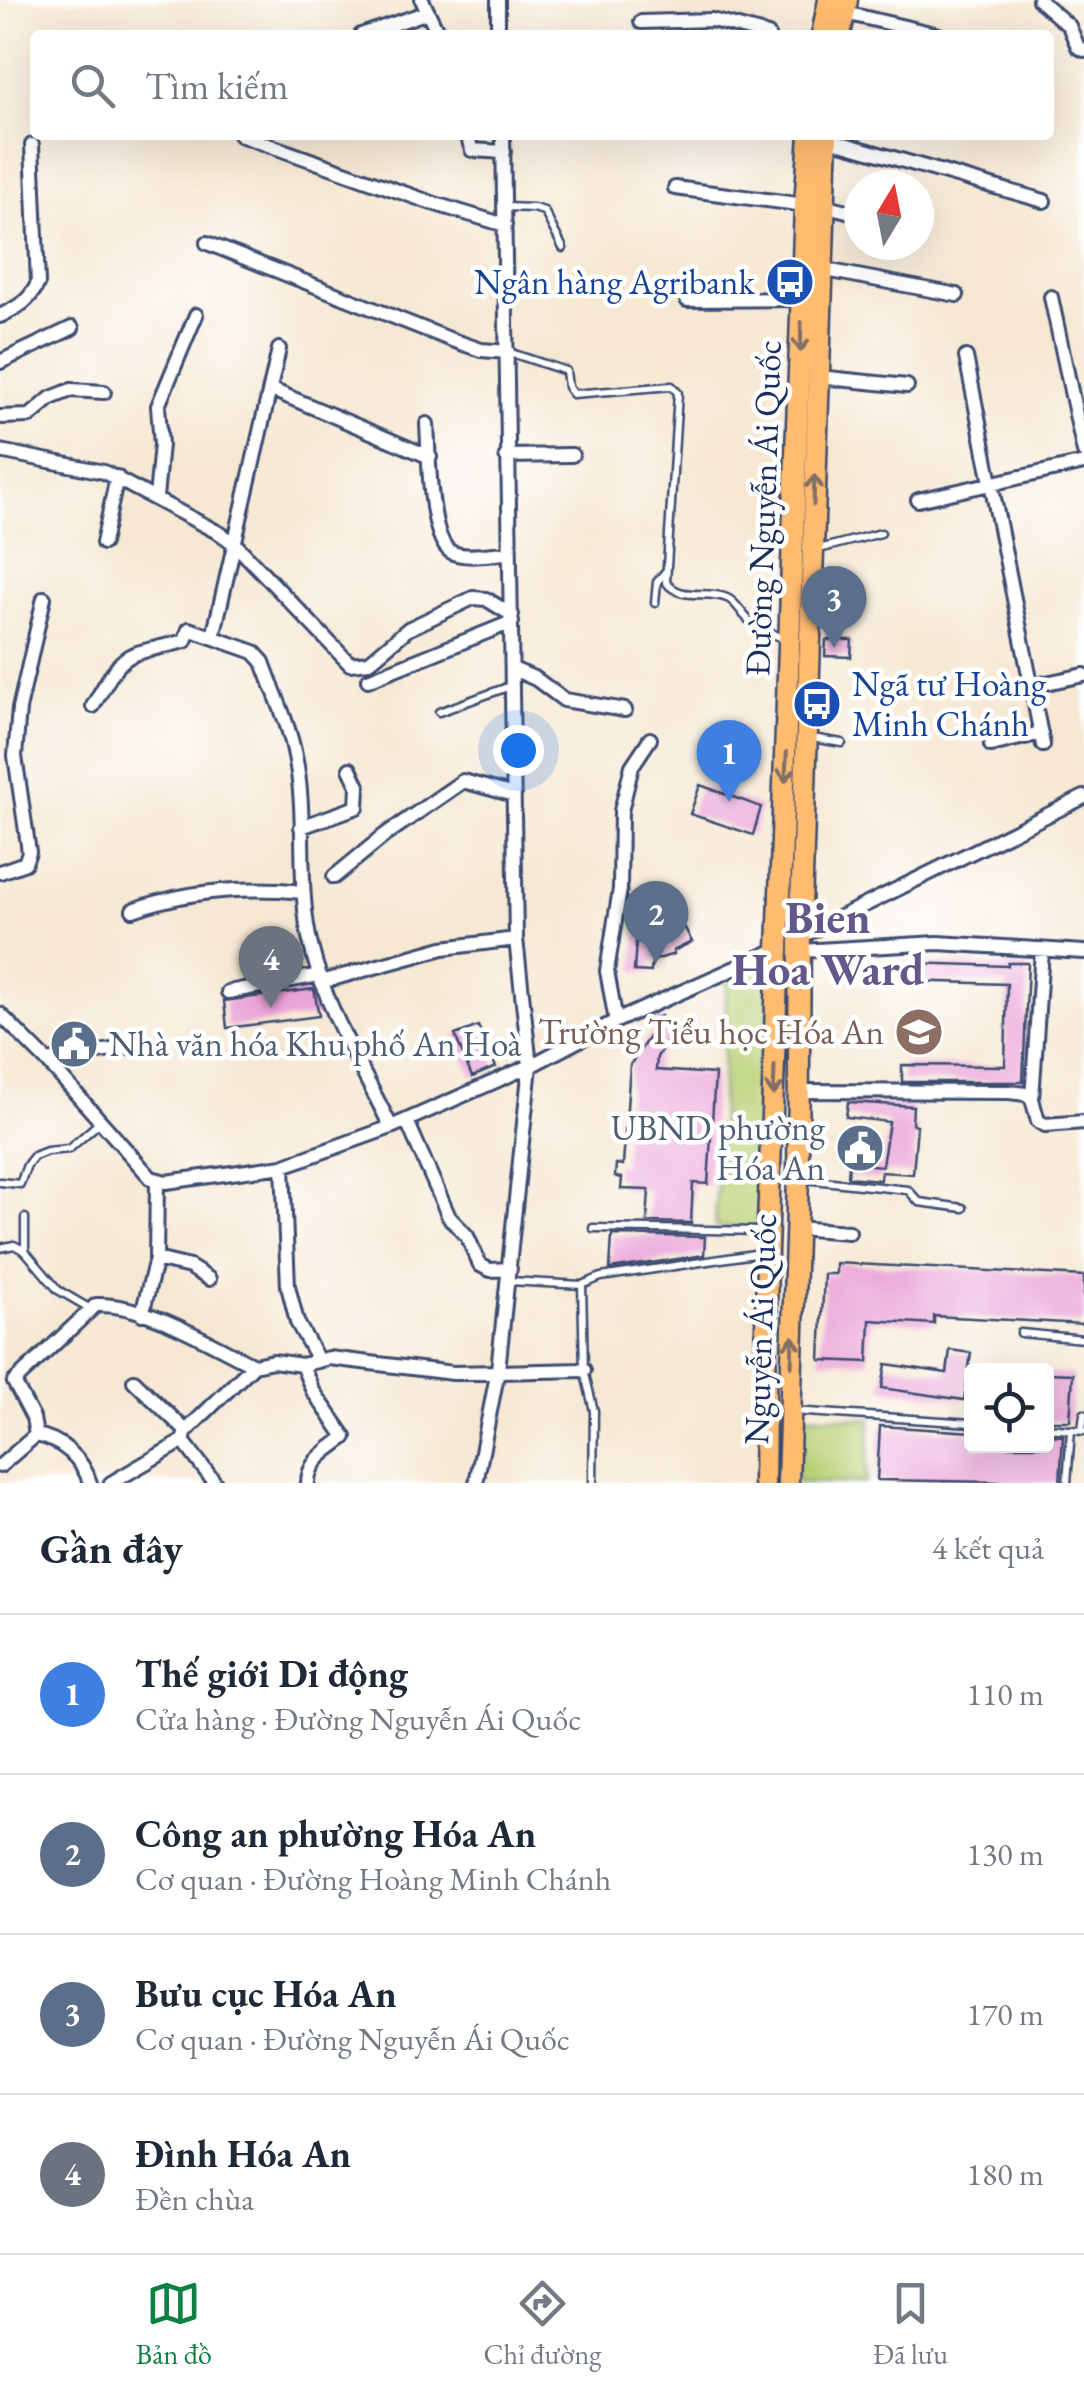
<!DOCTYPE html>
<html lang="vi">
<meta charset="utf-8">
<style>
:root{--surface:#fff;--page:#f6f6f7;--text:#1f2937;--muted:#747a83;--line:#e0e1e3;--accent:#0b8043}
body{margin:0;font-family:"EB Garamond",serif;background:var(--page);color:var(--text)}
.controls{position:absolute;right:30px;bottom:30px;display:grid;overflow:hidden;border-radius:10px;box-shadow:0 10px 40px #0002}
.controls button{width:90px;height:90px;display:grid;place-items:center;padding:0;border:0;border-bottom:2px solid var(--line);background:var(--surface);color:var(--text);font:50px sans-serif}
.compass{position:absolute;left:844px;top:170px;width:90px;height:90px;border-radius:50%;background:var(--surface);box-shadow:0 10px 40px #0002;rotate:10deg}
.you{position:absolute;left:518px;top:750px;width:35px;height:35px;margin:-25px;border:8px solid #fff;border-radius:50%;background:#1a73e8;box-shadow:0 0 0 15px #1a73e833}
.badge{display:grid;place-items:center;width:65px;height:65px;border-radius:50%;background:var(--accent);color:#fff;font-size:32px;font-weight:700}
.pin{position:absolute;translate:-50% -82px;filter:drop-shadow(0 2px 5px #0008)}
.pin::after{content:'';position:absolute;top:52px;width:35px;height:30px;background:inherit;clip-path:polygon(0 0,100% 0,50% 100%)}
.list{margin:0;padding:0;list-style:none}
h2{display:flex;justify-content:space-between;align-items:center;height:130px;margin:0;padding:0 40px;font-size:42px}
h2 small{font-size:32px;font-weight:400;color:var(--muted)}
.list li{display:grid;grid-template-columns:65px 1fr auto;gap:30px;align-items:center;box-sizing:border-box;height:160px;padding:0 40px;border-top:2px solid var(--line)}
.list b{display:block;font-size:38px;white-space:nowrap}
.list p{margin:0;font-size:32px;white-space:nowrap;color:var(--muted)}
.list em{font-size:32px;font-style:normal;color:var(--muted)}
.icon{flex:none;width:55px;height:55px;fill:none;stroke:currentColor;stroke-width:2;stroke-linecap:round;stroke-linejoin:round}
.map{position:relative;flex:none;width:1084px;height:1483px;overflow:hidden}
.search{position:absolute;background:var(--surface);box-shadow:0 10px 40px #0002;left:30px;right:30px;top:30px;height:110px;display:flex;align-items:center;gap:25px;box-sizing:border-box;padding:0 35px;border-radius:10px;color:var(--muted);font-size:38px}
.sheet{height:770px;background:var(--surface)}
nav{display:flex;justify-content:space-around;align-items:center;box-sizing:border-box;height:140px;border-top:2px solid var(--line);background:var(--surface);font-size:28px;color:var(--muted)}
nav a{display:grid;justify-items:center;gap:5px}
nav .on{color:var(--accent)}
.map>svg:first-child{display:block}
.green{fill:#b9d175;stroke:#6a806a;stroke-width:2.5}
.building{fill:#eaa4d8}
.lines{fill:none;stroke-linecap:round;stroke-linejoin:round}
.lane-casing{stroke:#3c4b70;stroke-width:11}
.street-casing{stroke:#3c4b70;stroke-width:18}
.primary-casing{stroke:#3c4b70;stroke-width:25}
.lane{stroke:#fff;stroke-width:6}
.street{stroke:#fff;stroke-width:12}
.primary{stroke:#febc70;stroke-width:20}
.oneway{stroke:#816e66}
.labels{text-anchor:middle;stroke-width:9;stroke-linejoin:round;paint-order:stroke}
.transit-label{font-size:35px;fill:#164399;stroke:#fff;text-anchor:end}
.street-label{font-size:35px;fill:#1b2f5e;stroke:#fff}
.education-label{font-size:35px;fill:#785e54;stroke:#fff;text-anchor:end}
.service-label{font-size:35px;fill:#4e5e75;stroke:#fff;text-anchor:start}
.district-label{font-size:45px;font-weight:bold;fill:#635889;stroke:#fff}
</style>
<div class="map">
<svg width="1084" height="1483" viewBox="0 0 1084 1483">
<rect width="100%" height="100%" fill="#fff"/>
<filter id="ink" filterUnits="userSpaceOnUse"><feTurbulence type="fractalNoise" baseFrequency=".01" numOctaves="2"/><feDisplacementMap in="SourceGraphic" scale="20" xChannelSelector="R" yChannelSelector="G"/><feConvolveMatrix kernelMatrix="1 2 1 2 8 2 1 2 1" color-interpolation-filters="sRGB"/></filter>
<filter id="wash" filterUnits="userSpaceOnUse"><feTurbulence type="fractalNoise" baseFrequency=".0048" numOctaves="4" result="noise"/><feDisplacementMap in="SourceGraphic" scale="40" xChannelSelector="R" yChannelSelector="G"/><feGaussianBlur stdDeviation="2.25" result="paint"/><feColorMatrix in="noise" values="0 0 0 0 0 0 0 0 0 0 0 0 0 0 0 0 0 1.4 0 .05"/><feComposite in="paint" operator="in"/></filter>
<g filter="url(#wash)">
<rect width="100%" height="100%" fill="#f6e8d3"/>
<path class="green" d="M770,957L761,1228L715,1227L727,977Z
M799,1415L871,1419L866,1483H797Z"/>
<g id="blocks">
<path class="building" d="M826,640H852L851,657L825,656Z
M700,785L761,807L753,835L690,814Z
M664,924L668,936L685,928L692,942L673,951L674,954L652,961L651,972L634,971L637,925Z
M908,963L1008,966V963H1028L1023,1082H902V1065L1005,1066L1007,984L908,981Z
M314,989L319,1016L227,1028L224,1001Z
M661,1016L668,1040L657,1057L656,1070L715,1074L708,1184L693,1183L691,1223L647,1222L649,1190L621,1189L622,1178L615,1177L616,1164L623,1165L630,1065L653,1031L649,1020Z
M478,1026L496,1067L472,1077L455,1035Z
M848,1102L913,1106L912,1124L917,1125L913,1174L881,1172L880,1180L848,1177L849,1163L882,1166L889,1122L846,1117Z
M612,1235L705,1237L704,1255L610,1269Z
M836,1263L1084,1276V1324L934,1316V1324L870,1320L868,1362L820,1360L824,1274H836Z
M950,1350L971,1353L964,1400L882,1388L886,1364L947,1373Z
M1046,1373L1073,1374L1070,1421H1046Z
M880,1426L972,1432V1446H1046V1435L1063,1436L1060,1483L877,1480Z"/>
</g>
</g>
<g filter="url(#ink)">
<use href="#blocks" fill-opacity="0" stroke="#3c4b70" stroke-width="2.5"/>
<g class="lines">
<g class="lane-casing">
<path id="lane" d="M505,207L533,208L544,211L563,248
M508,352L566,371L568,387L573,394L672,386L678,393L666,582C681,602 707,589 727,598C737,602 741,614 750,621C760,629 774,634 786,640
M819,549L881,533
M655,603L657,582L665,572
M439,712L513,685
M812,738L842,743
M804,1179L908,1190L919,1202L963,1208
M0,1182L20,1184L27,1165L34,1156L47,1151L69,1149L100,1122
M593,1228L763,1231
M0,1248L14,1245L25,1251L58,1290L89,1308
M25,1251V1218
M509,1281L582,1285L601,1277L761,1253
M582,1285L584,1370L594,1411L593,1483
M1021,1333L1084,1339
M792,1411L972,1423
M1046,1428L1084,1431
M1082,1430L1084,1414
M1067,1483L1071,1430"/>
</g>
<g class="street-casing">
<path id="street" d="M422,0L439,35
M498,0V35
M1039,0L1069,26L1078,47L1084,50
M845,13L939,35
M641,22L712,20L768,35
M361,35L428,12
M240,135L432,203L505,225
M467,135L472,150L504,152
M827,139L1044,201
M675,188L805,205
M823,205L859,214
M207,243L452,340L481,350L508,352
M821,269L957,295
M1051,297L1084,452
M687,300L802,299
M0,316C18,307 29,302 38,283L32,145
M966,357L1043,745
M0,362L72,328
M818,377L907,386
M270,389L430,457
M0,417L30,416L51,398L71,390L104,392
M427,424C429,450 428,543 453,553C469,559 493,553 509,553
M0,451L104,472L221,534L235,544L350,664L369,662L408,629L473,598L486,599L512,615
M506,456L572,455
M156,498L161,444L158,406L196,315
M918,500L1084,463
M103,543L117,477
M213,637L279,349
M513,669L536,679L564,700L625,710
M368,680L512,622
M1032,686L1084,675
M93,706C127,645 122,658 185,641L189,629L254,652L263,662C274,693 289,724 295,756C308,818 296,884 311,946C326,1010 362,1068 391,1127
M991,745L1041,733
M301,827L357,807L358,786L350,769
M0,872L25,863L29,852L15,756L19,709L44,598
M334,877L385,835L463,781L514,795
M133,910C189,890 244,886 303,892
M800,937L1084,797
M1042,950L1032,1099L1038,1121L1045,1125L1084,1122
M800,951L938,943L1084,952
M321,982L443,948L516,939
M228,992L319,975
M0,1014L47,1061L151,1178L166,1182L283,1166L391,1127L530,1066L616,1021L778,949
M616,1021L607,971L620,889L621,811L632,766L650,739
M47,1061L146,1044
M798,1091L1009,1092L1026,1094L1032,1099
M407,1121L449,1217L467,1236L480,1265L490,1270L510,1269
M283,1166L288,1286L297,1322L318,1360
M795,1228L849,1232
M156,1259L190,1267L209,1279
M142,1314L156,1259L157,1181
M302,1365L313,1391L345,1437C329,1450 308,1460 308,1483
M134,1381L186,1431L183,1441L215,1483
M186,1431L254,1365
M36,1435C61,1439 83,1459 90,1483
M0,1466L36,1435L33,1418L14,1382L96,1305C146,1303 210,1344 254,1365L273,1361L302,1365L329,1358L453,1373L584,1370
M111,1483L183,1441
M476,1483L498,1370L530,1066L516,939L503,135"/>
</g>
<g class="primary-casing">
<path id="primary" d="M822,35L829,0
M840,35L847,0
M764,1483L767,1252L805,205L810,135
M788,1483L798,1178L800,937L827,135"/>
</g>
<use href="#lane" class="lane"/>
<use href="#street" class="street"/>
<use href="#primary" class="primary"/>
</g>
<defs><path id="oneway-shaft" d="M-6 0H5M1.5-3L5.5 0L1.5 3" fill="none" stroke-width="1.6" stroke-linecap="round" stroke-linejoin="round" transform="scale(2.5)"/></defs>
<g class="oneway">
<use href="#oneway-shaft" transform="translate(801 337) rotate(92)"/>
<use href="#oneway-shaft" transform="translate(814 490) rotate(-88)"/>
<use href="#oneway-shaft" transform="translate(786 767) rotate(93)"/>
<use href="#oneway-shaft" transform="translate(774 1081) rotate(92)"/>
<use href="#oneway-shaft" transform="translate(792 1351) rotate(-88)"/>
</g>
</g>
<defs>
<g id="bus-disc" transform="scale(2.5)"><circle r="9.5" fill="#1a4fb4" stroke="#fff"/><path d="M-5-6H5V4H4V6H2V4H-2V6H-4V4H-5ZM-3.5-4V0h7V-4ZM-3.5 1.2v1.5H-2V1.2ZM2 1.2v1.5H3.5V1.2Z" fill="#fff"/></g>
<g id="school-disc" transform="scale(2.5)"><circle r="9.5" fill="#8d6e63" stroke="#fff"/><path d="M0-5L7-2L0 1L-7-2ZM-4 1L0 2.5L4 1V4Q0 6-4 4Z" fill="#fff"/></g>
<g id="civic-disc" transform="scale(2.5)"><circle r="9.5" fill="#5c6f8a" stroke="#fff"/><path d="M-.6-6.5H3V-4.5H.6V-3L4-1V1h2V6H-6V1h2V-1L-.6-3ZM-1.2 2.5V6h2.4V2.5Z" fill="#fff"/></g>
</defs>
<g fill-rule="evenodd">
<use href="#bus-disc" x="790" y="282"/>
<use href="#bus-disc" x="817" y="704"/>
<use href="#school-disc" x="919" y="1032"/>
<use href="#civic-disc" x="74" y="1044"/>
<use href="#civic-disc" x="860" y="1148"/>
</g>
<g class="labels">
<g class="transit-label">
<text x="755" y="294">Ngân hàng Agribank</text>
<text x="852" y="696" text-anchor="start">Ngã tư Hoàng<tspan x="852" dy="40">Minh Chánh</tspan></text>
</g>
<g class="street-label">
<text transform="translate(763 508) rotate(-88)" y="12">Đường Nguyễn Ái Quốc</text>
<text transform="translate(760 1329) rotate(-88)" y="12">Nguyễn Ái Quốc</text>
</g>
<g class="education-label">
<text x="884" y="1044">Trường Tiểu học Hóa An</text>
</g>
<g class="service-label">
<text x="109" y="1056">Nhà văn hóa Khu phố An Hoà</text>
<text x="825" y="1140" text-anchor="end">UBND phường<tspan x="825" dy="40">Hóa An</tspan></text>
</g>
<g class="district-label">
<text x="828" y="933">Bien<tspan x="828" dy="52">Hoa Ward</tspan></text>
</g>
</g>
</svg>
<div class="controls">
<button><svg class="icon" aria-label="locate" viewBox="0 0 24 24"><circle cx="12" cy="12" r="6"/><path d="M12 2v4M12 18v4M2 12h4M18 12h4"/></svg></button>
</div>
<svg class="compass" viewBox="-18 -18 36 36"><path d="M0-13l5 13h-10z" fill="#e53935"/><path d="M0 13l5-13h-10z" fill="#747a83"/></svg>
<div class="you"></div>
<div class="pin badge" style="left:729px;top:802px;background:#3f7fe0">1</div>
<div class="pin badge" style="left:656px;top:963px;background:#5c6f8a">2</div>
<div class="pin badge" style="left:834px;top:648px;background:#5c6f8a">3</div>
<div class="pin badge" style="left:271px;top:1008px;background:#6b7280">4</div>
<div class="search"><svg class="icon" aria-label="search" viewBox="0 0 24 24"><circle cx="10" cy="10" r="6"/><path d="M15 15l6 6"/></svg>Tìm kiếm</div>
</div>
<section class="sheet">
<h2>Gần đây<small>4 kết quả</small></h2>
<ul class="list">
<li><span class="badge" style="background:#3f7fe0">1</span><div><b>Thế giới Di động</b><p>Cửa hàng · Đường Nguyễn Ái Quốc</p></div><em>110 m</em></li>
<li><span class="badge" style="background:#5c6f8a">2</span><div><b>Công an phường Hóa An</b><p>Cơ quan · Đường Hoàng Minh Chánh</p></div><em>130 m</em></li>
<li><span class="badge" style="background:#5c6f8a">3</span><div><b>Bưu cục Hóa An</b><p>Cơ quan · Đường Nguyễn Ái Quốc</p></div><em>170 m</em></li>
<li><span class="badge" style="background:#6b7280">4</span><div><b>Đình Hóa An</b><p>Đền chùa</p></div><em>180 m</em></li>
</ul>
</section>
<nav>
<a class="on"><svg class="icon" aria-label="map" viewBox="0 0 24 24"><path d="M3 6l6-2 6 2 6-2v14l-6 2-6-2-6 2zM9 4v14M15 6v14"/></svg>Bản đồ</a>
<a><svg class="icon" aria-label="directions" viewBox="0 0 24 24"><path d="M12 3l9 9-9 9-9-9zM9 14v-3h6M13 9l2 2-2 2"/></svg>Chỉ đường</a>
<a><svg class="icon" aria-label="saved" viewBox="0 0 24 24"><path d="M7 4h10v16l-5-4-5 4z"/></svg>Đã lưu</a>
</nav>
